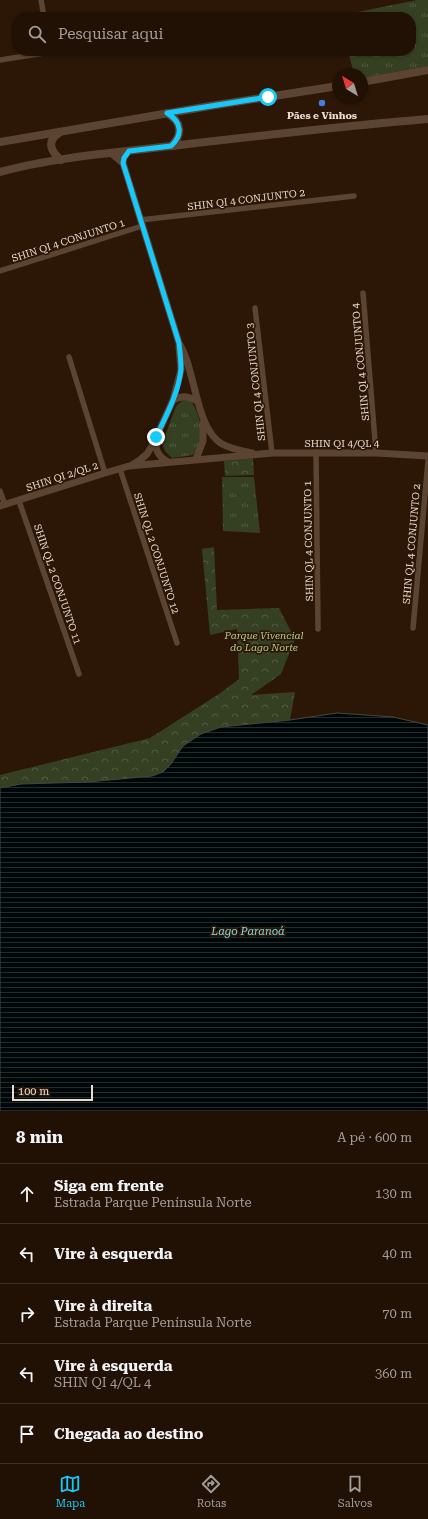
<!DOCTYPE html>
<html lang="pt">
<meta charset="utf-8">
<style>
:root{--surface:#211105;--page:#2d1f13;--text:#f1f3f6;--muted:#a29d9a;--line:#3e3127;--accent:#15cafb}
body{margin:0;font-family:"Roboto Serif",serif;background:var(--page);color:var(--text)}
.compass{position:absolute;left:332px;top:68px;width:36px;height:36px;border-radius:50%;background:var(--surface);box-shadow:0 1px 3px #0004;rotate:322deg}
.scale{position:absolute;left:12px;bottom:10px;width:81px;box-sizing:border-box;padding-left:4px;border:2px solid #eadbd1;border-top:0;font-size:11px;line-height:14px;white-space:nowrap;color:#eadbd1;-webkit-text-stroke:3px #2c1707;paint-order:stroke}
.stop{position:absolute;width:12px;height:12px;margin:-9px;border:3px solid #15cafb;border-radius:50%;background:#fff}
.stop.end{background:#15cafb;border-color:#fff;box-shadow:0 1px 4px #0008}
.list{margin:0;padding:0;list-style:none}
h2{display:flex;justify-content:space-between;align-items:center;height:52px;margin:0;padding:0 16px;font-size:17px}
h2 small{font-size:13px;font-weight:400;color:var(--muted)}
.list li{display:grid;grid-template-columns:26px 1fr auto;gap:12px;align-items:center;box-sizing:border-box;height:60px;padding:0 16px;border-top:1px solid var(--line)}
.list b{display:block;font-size:15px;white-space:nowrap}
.list p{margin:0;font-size:13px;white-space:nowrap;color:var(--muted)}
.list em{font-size:13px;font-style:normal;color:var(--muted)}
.icon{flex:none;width:22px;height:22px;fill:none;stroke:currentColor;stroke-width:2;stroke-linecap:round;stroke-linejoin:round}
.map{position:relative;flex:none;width:428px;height:1111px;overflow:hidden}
.search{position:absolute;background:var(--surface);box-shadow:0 1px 3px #0004;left:12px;right:12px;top:12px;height:44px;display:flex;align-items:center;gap:10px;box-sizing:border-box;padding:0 14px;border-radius:16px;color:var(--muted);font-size:15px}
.sheet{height:352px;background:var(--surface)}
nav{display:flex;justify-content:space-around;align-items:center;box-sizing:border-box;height:56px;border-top:1px solid var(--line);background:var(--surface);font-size:11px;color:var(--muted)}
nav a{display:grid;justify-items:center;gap:2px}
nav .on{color:var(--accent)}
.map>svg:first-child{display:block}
.grass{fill:url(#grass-tufts)}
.park{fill:url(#park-crowns)}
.water{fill:url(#water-rules);stroke:#464744}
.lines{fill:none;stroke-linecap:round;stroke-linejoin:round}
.minor{stroke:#5c4433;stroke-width:5.5}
.tertiary{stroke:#5c4433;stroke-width:7}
.secondary{stroke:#5c4433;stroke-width:8}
.route{stroke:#15cafb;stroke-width:5}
.shop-dot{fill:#3f7fe0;stroke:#2c1707;stroke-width:1.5}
.labels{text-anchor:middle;stroke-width:3.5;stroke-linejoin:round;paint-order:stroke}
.poi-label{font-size:10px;font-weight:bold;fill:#eadbd1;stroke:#2c1707}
.street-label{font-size:10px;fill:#eadbd1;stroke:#2c1707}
.park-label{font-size:10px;font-style:italic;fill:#b5cc8b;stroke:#2c1707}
.water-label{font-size:11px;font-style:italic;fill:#7ad9e3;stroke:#2c1707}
</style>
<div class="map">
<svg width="428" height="1111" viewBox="0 0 428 1111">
<defs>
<pattern id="grass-tufts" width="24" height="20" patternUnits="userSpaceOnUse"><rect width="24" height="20" fill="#353f22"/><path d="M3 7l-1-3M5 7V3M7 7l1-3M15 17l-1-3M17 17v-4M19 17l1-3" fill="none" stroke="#525a41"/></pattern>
<pattern id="park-crowns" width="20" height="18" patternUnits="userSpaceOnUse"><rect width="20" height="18" fill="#353f22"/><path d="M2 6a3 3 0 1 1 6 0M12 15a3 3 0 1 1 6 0" fill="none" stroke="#525a41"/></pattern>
<pattern id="water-rules" width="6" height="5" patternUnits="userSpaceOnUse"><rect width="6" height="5" fill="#000708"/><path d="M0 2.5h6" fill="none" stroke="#252b2b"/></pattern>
</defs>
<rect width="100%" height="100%" fill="#2c1707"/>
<path class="grass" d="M417,0H428V66L362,78V74H354L348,51H411V17L338,16Z
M183,400H190C202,416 205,438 193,455L172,458L165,451L162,444L176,406Z
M222,477H254L260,533L223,531Z"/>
<path class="park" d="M253,458L254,475L225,476L224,461Z
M214,547L217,610L279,608L295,639L281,674L251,695L295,692L290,720L221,727L201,734L183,746L171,765L163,772L152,776L88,782L21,784L0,788V775L150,738L219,694L239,679L237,629L210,635L202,549Z"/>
<path class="water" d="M337,713L393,717L428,725V1111H0V788L21,784L88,782L152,776L163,772L171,764L183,746L201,734L221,727L290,720Z"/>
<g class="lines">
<path class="minor" d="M41,0L44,17
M0,60L57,51
M140,220L354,196
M0,271L142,226
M363,293L376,453
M255,308L272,453
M69,357L105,473
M316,452L318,629
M120,469L177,643
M0,491L5,505
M19,501L79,674
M413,628L428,461"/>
<path class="tertiary" d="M129,151L124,157L123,163L179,343C196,370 195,428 222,444C231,449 242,451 252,453
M111,153L123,163
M173,400C183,395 189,396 198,402
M156,441C155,451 159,457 168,462
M196,459L203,441V423
M132,465L140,460L147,454L153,444L173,400L181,370L179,346
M0,506L105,473L129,466L272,453H376L428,456"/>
<path class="secondary" d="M362,82L428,70
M167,113C182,122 183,135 171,146
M59,133C46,141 51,152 61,160
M0,142L210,106L338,86
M0,172C55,157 114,153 171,146C257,136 342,126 428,119"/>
</g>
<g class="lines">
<path class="route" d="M156,437C166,416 179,392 181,369C181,360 180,352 179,343L123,163L124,158L129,151L171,146C183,135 182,122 167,113L268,97"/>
</g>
<circle class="shop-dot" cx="322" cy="103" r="4"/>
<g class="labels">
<g class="poi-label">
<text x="322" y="119">Pães e Vinhos</text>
</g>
<g class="street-label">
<text transform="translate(246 199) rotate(-7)" y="4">SHIN QI 4 CONJUNTO 2</text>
<text transform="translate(68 240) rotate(-18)" y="4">SHIN QI 4 CONJUNTO 1</text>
<text transform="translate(360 362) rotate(-95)" y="4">SHIN QI 4 CONJUNTO 4</text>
<text transform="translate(255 382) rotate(-96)" y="4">SHIN QI 4 CONJUNTO 3</text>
<text x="342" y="447">SHIN QI 4/QL 4</text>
<text transform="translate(62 476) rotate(-18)" y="4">SHIN QI 2/QL 2</text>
<text transform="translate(308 541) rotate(-91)" y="4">SHIN QL 4 CONJUNTO 1</text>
<text transform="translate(411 544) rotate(-85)" y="4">SHIN QL 4 CONJUNTO 2</text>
<text transform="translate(157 553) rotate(72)" y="4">SHIN QL 2 CONJUNTO 12</text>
<text transform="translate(58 584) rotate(71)" y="4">SHIN QL 2 CONJUNTO 11</text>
</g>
<g class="park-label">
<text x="264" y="639">Parque Vivencial<tspan x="264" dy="12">do Lago Norte</tspan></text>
</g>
<g class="water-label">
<text x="248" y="935">Lago Paranoá</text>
</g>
</g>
</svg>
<svg class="compass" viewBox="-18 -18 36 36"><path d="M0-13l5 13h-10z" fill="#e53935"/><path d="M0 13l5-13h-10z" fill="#a29d9a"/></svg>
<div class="scale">100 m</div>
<div class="stop" style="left:268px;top:97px"></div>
<div class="stop end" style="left:156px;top:437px"></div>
<div class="search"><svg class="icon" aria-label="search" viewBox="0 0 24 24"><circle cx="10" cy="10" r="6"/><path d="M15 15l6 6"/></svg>Pesquisar aqui</div>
</div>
<section class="sheet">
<h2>8 min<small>A pé · 600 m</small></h2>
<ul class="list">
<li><svg class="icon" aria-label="ahead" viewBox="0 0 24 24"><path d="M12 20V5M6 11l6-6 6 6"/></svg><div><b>Siga em frente</b><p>Estrada Parque Península Norte</p></div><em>130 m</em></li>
<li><svg class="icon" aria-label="left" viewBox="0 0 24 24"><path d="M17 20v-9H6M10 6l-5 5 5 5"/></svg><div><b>Vire à esquerda</b></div><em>40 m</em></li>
<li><svg class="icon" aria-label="right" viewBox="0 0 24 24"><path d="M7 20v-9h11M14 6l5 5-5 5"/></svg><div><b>Vire à direita</b><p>Estrada Parque Península Norte</p></div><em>70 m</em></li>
<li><svg class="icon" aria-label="left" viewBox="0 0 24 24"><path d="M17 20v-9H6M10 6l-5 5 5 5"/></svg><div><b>Vire à esquerda</b><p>SHIN QI 4/QL 4</p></div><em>360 m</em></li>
<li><svg class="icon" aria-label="arrive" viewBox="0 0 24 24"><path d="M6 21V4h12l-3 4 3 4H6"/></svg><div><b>Chegada ao destino</b></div></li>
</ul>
</section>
<nav>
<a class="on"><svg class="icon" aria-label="map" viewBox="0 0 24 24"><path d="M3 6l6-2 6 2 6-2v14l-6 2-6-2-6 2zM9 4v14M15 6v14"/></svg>Mapa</a>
<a><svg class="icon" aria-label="directions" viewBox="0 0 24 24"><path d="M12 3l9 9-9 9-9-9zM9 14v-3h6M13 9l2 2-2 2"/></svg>Rotas</a>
<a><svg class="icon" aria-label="saved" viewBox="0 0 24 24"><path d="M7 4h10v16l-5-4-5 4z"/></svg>Salvos</a>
</nav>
